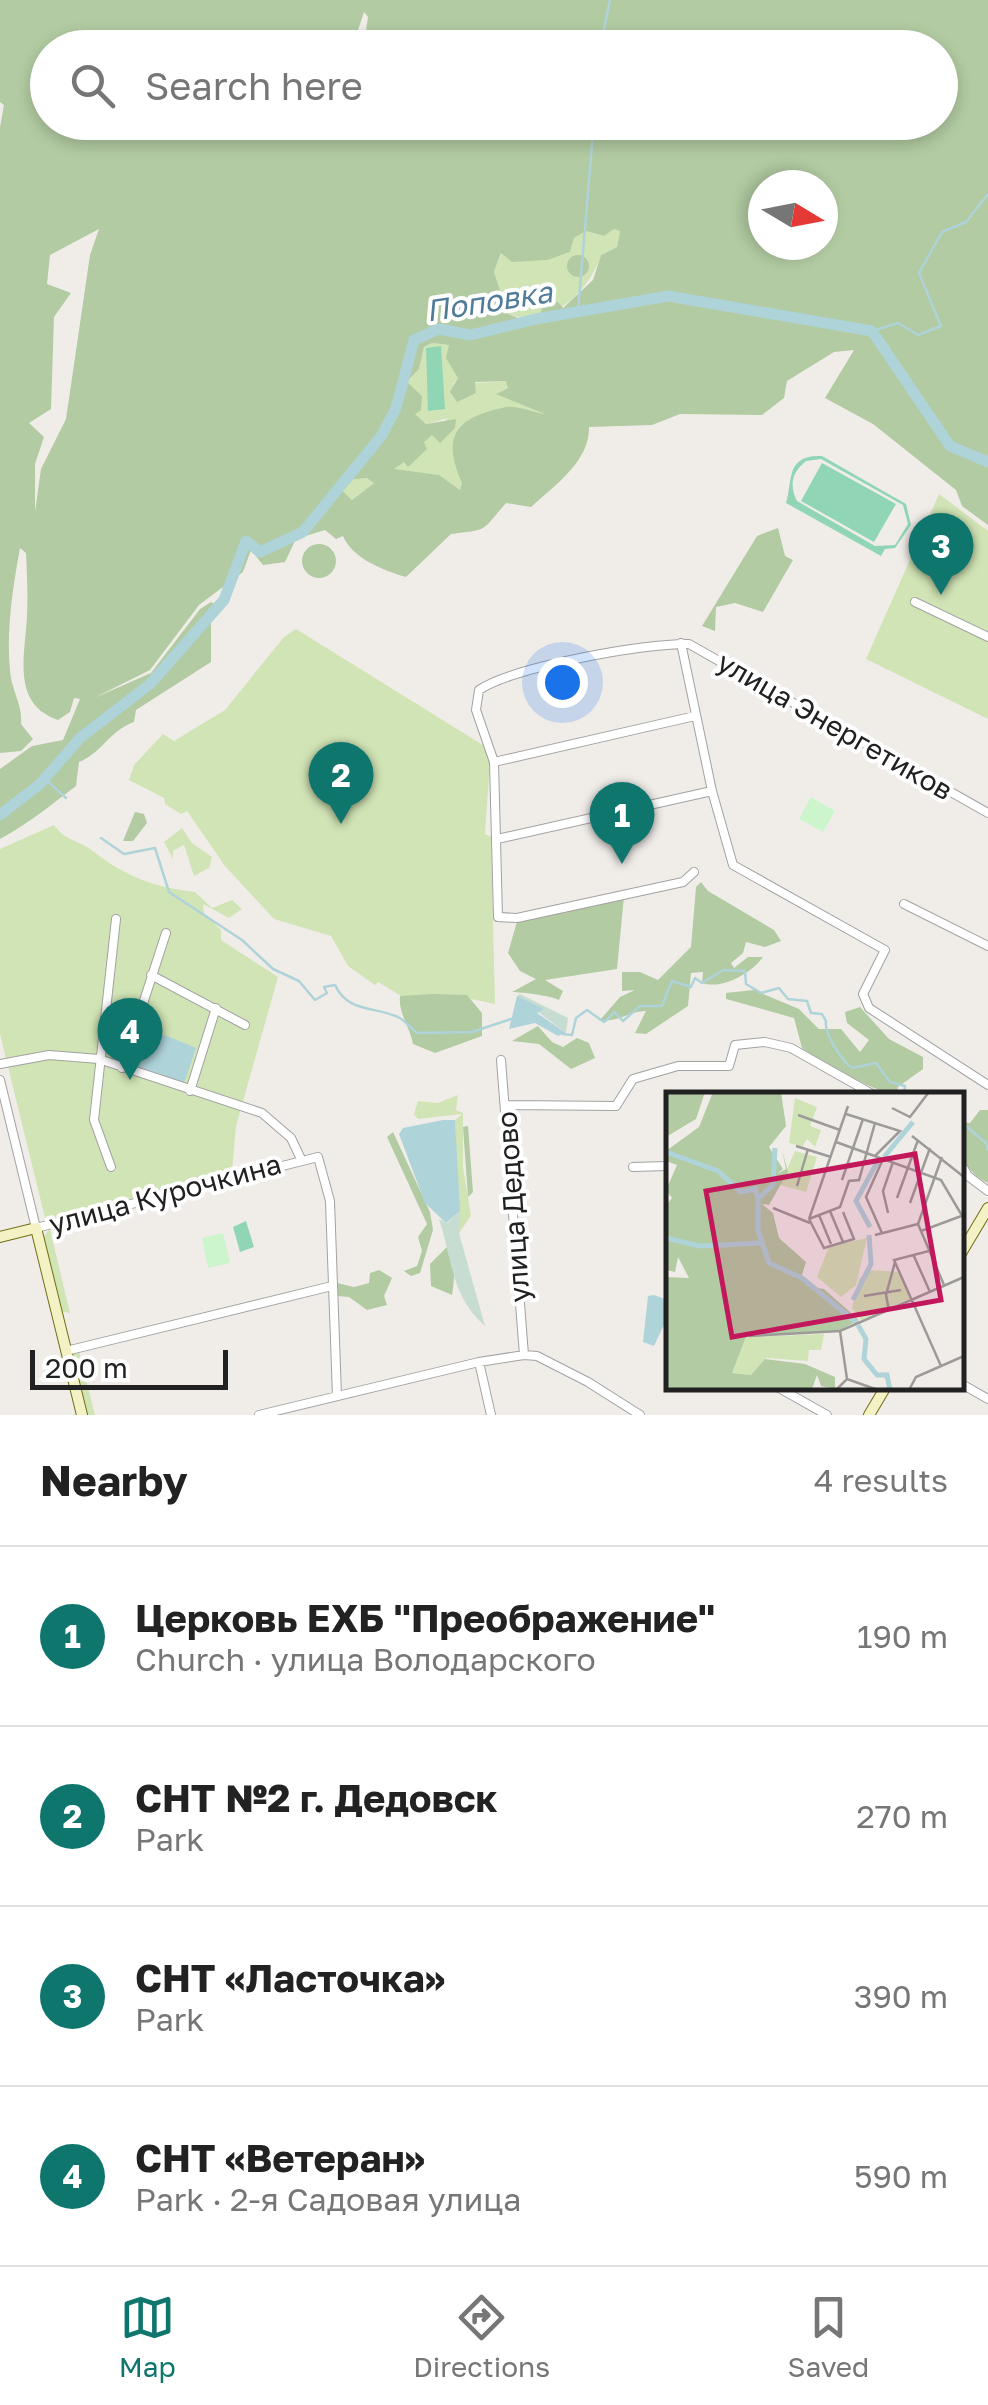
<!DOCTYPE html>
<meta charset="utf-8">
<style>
:root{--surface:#fff;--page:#f6f6f6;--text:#222;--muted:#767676;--line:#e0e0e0;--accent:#0f766e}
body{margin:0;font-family:"Golos Text",sans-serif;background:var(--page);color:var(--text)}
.compass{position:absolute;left:748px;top:170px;width:90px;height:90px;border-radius:50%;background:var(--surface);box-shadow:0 5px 15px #0003;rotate:100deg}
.scale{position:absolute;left:30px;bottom:25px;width:198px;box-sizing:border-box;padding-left:10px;border:5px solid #212121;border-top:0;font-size:28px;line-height:35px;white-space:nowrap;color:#212121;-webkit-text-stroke:8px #fff;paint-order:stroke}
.you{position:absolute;left:562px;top:682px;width:35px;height:35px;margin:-25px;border:8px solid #fff;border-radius:50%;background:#1a73e8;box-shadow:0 0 0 15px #1a73e833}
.badge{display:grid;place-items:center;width:65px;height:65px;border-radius:50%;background:var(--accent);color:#fff;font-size:32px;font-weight:700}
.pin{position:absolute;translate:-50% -82px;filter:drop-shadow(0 2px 5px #0008)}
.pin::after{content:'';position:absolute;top:52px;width:35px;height:30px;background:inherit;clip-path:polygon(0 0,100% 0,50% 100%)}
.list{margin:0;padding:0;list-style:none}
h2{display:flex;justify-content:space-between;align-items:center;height:130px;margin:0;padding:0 40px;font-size:42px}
h2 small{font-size:32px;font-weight:400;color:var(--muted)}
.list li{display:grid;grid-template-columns:65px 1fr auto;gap:30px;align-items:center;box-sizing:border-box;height:180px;padding:0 40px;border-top:2px solid var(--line)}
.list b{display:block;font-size:38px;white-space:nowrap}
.list p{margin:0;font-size:32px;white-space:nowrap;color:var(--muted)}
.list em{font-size:32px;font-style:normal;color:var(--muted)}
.icon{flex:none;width:55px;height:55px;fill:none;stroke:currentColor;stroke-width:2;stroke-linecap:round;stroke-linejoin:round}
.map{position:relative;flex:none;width:988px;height:1415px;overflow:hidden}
.search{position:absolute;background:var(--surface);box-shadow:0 5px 15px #0003;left:30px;right:30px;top:30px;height:110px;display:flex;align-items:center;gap:25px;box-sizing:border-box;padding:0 35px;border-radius:55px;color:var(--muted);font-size:38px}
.sheet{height:850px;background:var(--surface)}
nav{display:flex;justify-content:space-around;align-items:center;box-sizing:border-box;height:140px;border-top:2px solid var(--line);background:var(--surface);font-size:28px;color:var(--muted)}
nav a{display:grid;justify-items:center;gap:5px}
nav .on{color:var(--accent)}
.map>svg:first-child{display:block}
.grass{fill:#d1e4b5}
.forest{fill:#b2cba2;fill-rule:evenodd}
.wetland{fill:#c8ddd1}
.park{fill:#ccf5cc}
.pitch{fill:#90d6b5;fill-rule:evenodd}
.water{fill:#aed3d9}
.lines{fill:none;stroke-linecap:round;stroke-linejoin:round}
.stream{stroke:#aed3d9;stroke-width:2.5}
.river{stroke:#aed3d9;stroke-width:11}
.street-casing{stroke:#a2a2a2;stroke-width:10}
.secondary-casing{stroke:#6e6f11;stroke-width:12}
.street{stroke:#fff;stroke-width:8}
.secondary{stroke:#f4f2c4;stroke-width:10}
.labels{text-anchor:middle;stroke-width:8;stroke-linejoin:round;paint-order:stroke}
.street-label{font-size:28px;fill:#212121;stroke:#fff}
.water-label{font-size:30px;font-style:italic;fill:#507b99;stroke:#fff}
.inset-river{fill:none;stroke:#aed3d9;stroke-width:5}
.inset-road{fill:none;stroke:#9d9b99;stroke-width:2.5}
.view{fill:#c2185b;fill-opacity:0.15;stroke:#c2185b;stroke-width:5}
.inset-edge{fill:none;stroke:#212121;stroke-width:5}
</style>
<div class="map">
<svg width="988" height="1415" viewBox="0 0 988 1415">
<rect width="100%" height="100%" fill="#f0ede9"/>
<path class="grass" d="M614,229L620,230L617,247L601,255C589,292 549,330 508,314L494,272L502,252C529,261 542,262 570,252L574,238L586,231L604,236Z
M432,343L449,345L458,378L453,385L466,396L476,393L475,383L507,381L508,388L498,393L557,417L453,456L462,483L460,490L438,475L393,470L448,418L426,424L415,414L407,383L419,369L424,347Z
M367,478L375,482L352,500L338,488L347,480Z
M939,494L988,531V719L866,659Z
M296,629L486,747L490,761L485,834L491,837L495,1004L452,995L408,1000L378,982L375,985L348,966L331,936L274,919L225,866L187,811L181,814L165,804L164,798L129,780L134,765L163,734L174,741L225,710L284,637Z
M54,825C65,841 79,840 93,851C126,877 154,887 195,892L212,908L232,900L242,909L229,918L203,904L204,913L221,930V940L278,977L236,1126L232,1171L46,1222L0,1034V849Z
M182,828L192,843L212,857L209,868L194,876L184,845L173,851V859L164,842Z
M458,1095L456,1110L463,1113V1167L471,1216L459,1233L455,1120L462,1114L418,1119L414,1114L418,1101L438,1103Z
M50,1229L70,1313L60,1311L43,1237Z
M79,1351L95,1415H86L72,1355Z"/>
<path class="forest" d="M0,0H988V525L962,506L956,490L873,424L825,398L854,350L834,352L787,381L784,398L762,415L680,414L652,425L589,427C590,461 555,485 531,507L506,503C480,533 489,529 451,534L406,577C383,570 353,559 343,536L336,539L325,530L296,539L285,562L263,565L251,550L243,572L199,605L150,670L94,698L151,673L200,609L211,602L217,605L211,623V662L136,710L134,722C109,731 102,753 79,762L76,786C51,805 29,823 0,839V769L32,746L63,740L80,699L74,698L70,712L58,720C11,704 25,655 27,617C28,595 27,574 26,553L20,548C13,586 6,631 10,670C11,690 23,705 21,724L33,739L21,751L0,753V127L4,105L0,102ZM364,12L368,17L365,37L372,47L940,48V122H48V48L355,47L337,34L357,33ZM763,185H823V245H763ZM99,229L90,255L66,419L41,469L35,512V464L44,437L29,423L51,409L54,317L71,293L47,284L50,255ZM614,229L620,231L617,247L601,255L593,280L563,308L558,302L544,304L540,314L523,320L508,314L494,272L501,253L512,262L547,260L570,252L574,238L586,231L604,236ZM432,343L449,345L446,358L458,378L450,392L457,402L476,393L475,382L506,381L508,388L496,394L545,414C535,413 516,405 506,407C458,417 440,434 462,483L460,490L439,475L394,469L404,462L408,467L427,449L424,442L432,435L440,443L455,428L456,419L426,424L415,414L421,410L422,396L407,382L419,369L424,347ZM367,478L374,483L352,500L339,488L347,480Z
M567 266a11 11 0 1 1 22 0a11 11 0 1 1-22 0Z
M778,528L785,556L793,560L763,612L735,603L716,607L715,631L702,626L757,536Z
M302 561a17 17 0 1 1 34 0a17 17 0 1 1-34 0Z
M135,812L144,814L147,823L133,841H123Z
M701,882L708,891L774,930L781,941L765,947L746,942L743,953L731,963L734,968L748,957H763C752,973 722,990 702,983L703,972L691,973L688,1006L646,1034L635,1033L646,1011C629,1011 618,1023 600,1020L620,997L635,990L622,991V972H640L658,980L691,947L696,887Z
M624,896L617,969L545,980L563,991L559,1000C551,996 523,992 512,992L536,979L520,971L508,953L518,918Z
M754,990L799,1009L819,1029H841L860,1052L869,1040L847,1023L845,1012L860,1007L889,1039L923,1057V1069L898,1087L897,1095C880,1095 819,1060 802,1048L794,1018L726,999V993Z
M432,994L467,995L482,1013V1036L435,1053L413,1044C410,1027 398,1013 400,996Z
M538,1026L552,1042L563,1047L577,1038L589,1043L595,1058L571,1069L539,1044L512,1041Z
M980,1110H988V1183C961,1170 960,1149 961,1122L970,1123Z
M468,1126L473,1192L468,1197L463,1127Z
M393,1132L430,1212L433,1230L420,1273L411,1276L404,1271L417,1266L422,1251L418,1237L427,1224L387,1137Z
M458,1236C452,1258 456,1274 452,1295L431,1286L430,1264Z
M379,1270L392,1278L384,1296L387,1305L367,1310L349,1297L337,1296V1283L354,1287L369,1283L370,1273Z"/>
<path class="wetland" d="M520,994L568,1018L566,1033L517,996Z
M460,1211L459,1233L485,1326C451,1297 452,1258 439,1219L447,1223Z"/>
<path class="park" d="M811,797L835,811L823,832L799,819Z
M223,1233L230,1263L208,1268L202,1238Z"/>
<path class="pitch" d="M441,346L445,409L428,411L426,348Z
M822,456L906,504L911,525L895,548L885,549L881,556L786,503C793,481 785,454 822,456ZM821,459L903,505L908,524L895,545L875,546L797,501C789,485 792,472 806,461Z
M822,463L896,504L874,542L801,501Z
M246,1221L254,1247L240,1252L233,1227Z"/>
<path class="water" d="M517,996L544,1009L537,1013L566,1033L558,1036L535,1023L509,1029Z
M143,1026L196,1048L185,1081L181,1083L133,1065L132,1053Z
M443,1120H455L460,1211L446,1223L425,1203L399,1134L403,1128Z
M654,1295L668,1300V1316L654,1346L643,1342L648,1296Z"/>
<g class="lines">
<path class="stream" d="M600,48L610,0
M578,311L594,122
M872,331L898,323L918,335L941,326L919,273L942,232L966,222L988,194
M43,777L66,798
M101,838L124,854L155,848L169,892L242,940L273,969L299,981L315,1000L327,993L324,987L335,985C348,1013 374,1006 398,1017C404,1020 411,1028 417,1033L472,1032L511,1019
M563,1034L572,1035L576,1018L587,1010L604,1022L615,1012L623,1021L640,1006H662L672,981L691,987L695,978L702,983L723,970L745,971L746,984L761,993L779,988L788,999L807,1001L811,1013L822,1014L826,1021C824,1033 841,1060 852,1068L876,1063L890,1082L905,1086L904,1095
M960,1121L986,1143L988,1150"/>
<path class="river" d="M0,815L40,784L80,738L150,684L224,600L246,541L260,552L303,532L382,435L396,408L414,340L439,329L470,335L536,319L668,296L872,331L950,446L988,462"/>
<g class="street-casing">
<path id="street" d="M915,602L988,637
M681,643L712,791L733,865L885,950L863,994L869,1008L988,1085
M494,762L695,716
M497,839L712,791
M694,872L683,882L517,918L498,917L494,762L476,710L479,690C513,667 645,643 689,644L988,813
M904,904L988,946
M151,975L245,1025
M501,1060L524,1355
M0,1064L49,1055L99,1059L262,1113L291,1138L301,1159
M122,1068L166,933
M0,1080L36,1228L318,1157L330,1201L337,1396
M190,1091L216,1008
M506,1105L616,1106L633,1079L678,1066H729L735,1045L765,1042L791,1048L874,1095
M960,1162L968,1176L988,1191
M111,1167L94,1120L116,919
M633,1167L668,1166
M66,1351L332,1286
M479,1362L491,1415
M960,1383L988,1399
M779,1388L827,1415
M259,1415L479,1362L524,1355L537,1356L588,1382L640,1415"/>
</g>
<g class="secondary-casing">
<path id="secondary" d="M0,1237L36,1228L82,1415
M960,1255L988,1208
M869,1415L885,1388"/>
</g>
<use href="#street" class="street"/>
<use href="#secondary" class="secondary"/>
</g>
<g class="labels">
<g class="street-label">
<text transform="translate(835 726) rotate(30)" y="10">улица Энергетиков</text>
<text transform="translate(165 1194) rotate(-15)" y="10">улица Курочкина</text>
<text transform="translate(513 1207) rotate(-94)" y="10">улица Дедово</text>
</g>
<g class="water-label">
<text transform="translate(489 302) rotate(-9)" y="10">Поповка</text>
</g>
</g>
<g transform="translate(666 1092)">
<rect width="298" height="298" fill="#f0ede9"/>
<path d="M129,6L151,15L144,34L155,38L149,55L141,47L136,55L123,51ZM129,59L151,65L140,100L114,93ZM201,146L190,193L175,205L151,185L163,154ZM203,178L233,180L245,206L195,228L186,216L193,187ZM158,242L155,258H143L142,269L100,266L85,283L66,281L80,245Z" fill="#d1e4b5"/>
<path d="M0,0H39L30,27L0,45ZM47,0H115L120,34L103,55L117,77L111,82L120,77L116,58L122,80L103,113L96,112L107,121L113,146L140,170L136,183L141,194L158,197L193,228L174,238L80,245L66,281L85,283L99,267L139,272L169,285V297L155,294L151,283L146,297H0V185L23,186L12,165L9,180L0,178V113L6,106L0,98L11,73L0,69V59L33,35Z" fill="#b2cba2"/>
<path class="inset-river" d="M109,56L107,93L92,107V138L103,171L136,186L191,231M0,60L52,79L75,100L89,97L92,107M218,65L247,30M204,135L190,109L213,67M0,146L33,154L96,151M187,208L205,172L203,143M192,233L200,247L198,267L211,283H221L224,298"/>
<path class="inset-road" d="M226,16L244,25L263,0M180,22L234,39L209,64M132,23L174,38M246,44L298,85M170,50L275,88L298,127M130,54L165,65M176,88L197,27M131,94L142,57M231,106L252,48M244,111L264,56M107,116L144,131M164,119L177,150M222,121L217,99L227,70M153,123L165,152M143,127L174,115L183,89L193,88L209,31M143,127L182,14M143,127L158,156L188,147L177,120M252,132L276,65M252,132L278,193M255,139L298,123M216,141L200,105L217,67M209,143L252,132M263,159L228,168L275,274M247,162L264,200M198,204L235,198M223,218L220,203L229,170M174,239L181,287M83,244L174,239L298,185M170,298L181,287L212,298M243,298L250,285L298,264"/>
<path class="view" d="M249,62L275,208L66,245L40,99Z"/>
<rect width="298" height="298" class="inset-edge"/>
</g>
</svg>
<svg class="compass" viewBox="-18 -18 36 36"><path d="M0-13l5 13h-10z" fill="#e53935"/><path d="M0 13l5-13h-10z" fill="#767676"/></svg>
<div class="scale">200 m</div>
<div class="you"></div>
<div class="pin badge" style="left:622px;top:864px">1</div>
<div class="pin badge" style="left:341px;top:824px">2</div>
<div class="pin badge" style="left:941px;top:595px">3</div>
<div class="pin badge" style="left:130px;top:1080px">4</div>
<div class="search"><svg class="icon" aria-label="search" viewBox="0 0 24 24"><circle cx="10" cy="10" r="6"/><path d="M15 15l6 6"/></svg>Search here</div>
</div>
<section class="sheet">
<h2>Nearby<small>4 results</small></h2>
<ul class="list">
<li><span class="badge">1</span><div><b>Церковь ЕХБ &quot;Преображение&quot;</b><p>Church · улица Володарского</p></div><em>190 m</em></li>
<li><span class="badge">2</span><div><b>СНТ №2 г. Дедовск</b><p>Park</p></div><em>270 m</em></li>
<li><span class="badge">3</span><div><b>СНТ «Ласточка»</b><p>Park</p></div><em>390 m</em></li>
<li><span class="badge">4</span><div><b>СНТ «Ветеран»</b><p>Park · 2-я Садовая улица</p></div><em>590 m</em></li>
</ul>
</section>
<nav>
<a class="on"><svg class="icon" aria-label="map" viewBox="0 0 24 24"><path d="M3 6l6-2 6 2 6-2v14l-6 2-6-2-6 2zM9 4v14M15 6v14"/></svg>Map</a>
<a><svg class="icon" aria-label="directions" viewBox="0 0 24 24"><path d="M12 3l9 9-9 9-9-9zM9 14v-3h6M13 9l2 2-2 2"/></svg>Directions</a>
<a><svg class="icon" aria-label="saved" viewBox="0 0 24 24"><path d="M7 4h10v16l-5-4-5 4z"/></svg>Saved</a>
</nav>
